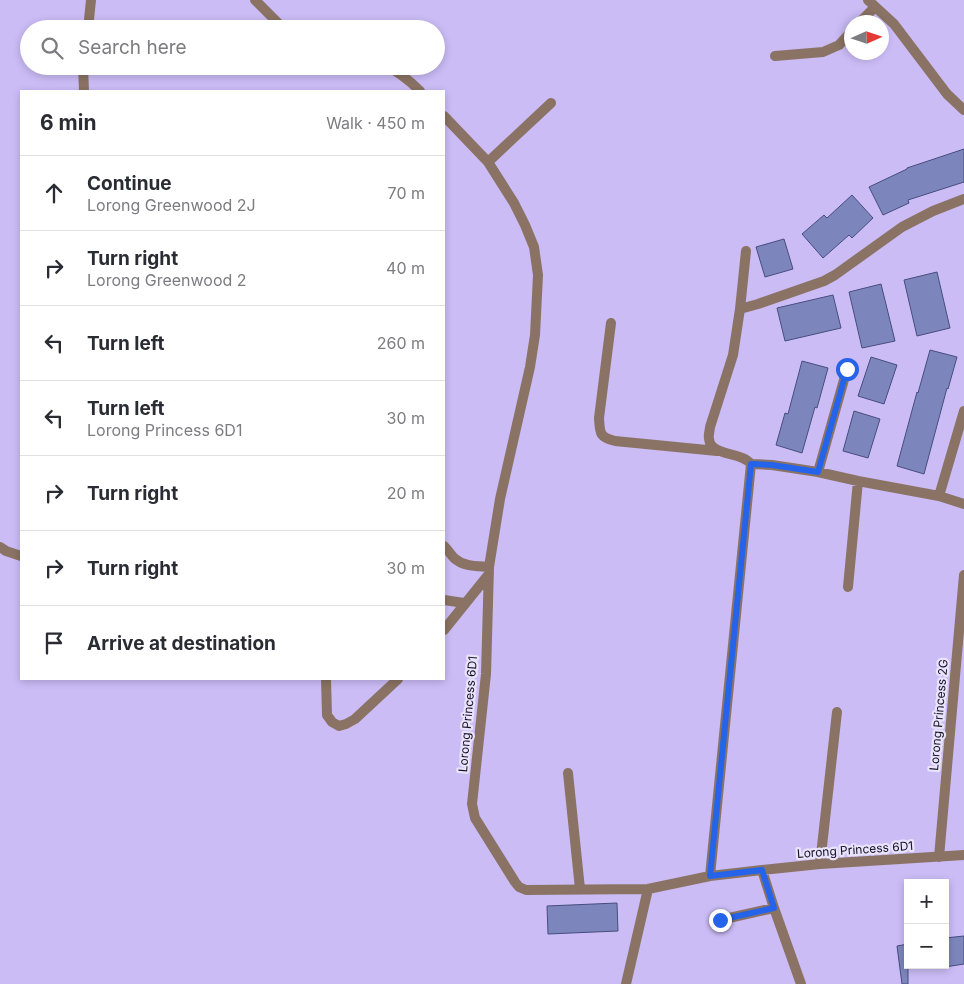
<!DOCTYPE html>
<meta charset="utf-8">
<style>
:root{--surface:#fff;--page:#f2f2f3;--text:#2b2b33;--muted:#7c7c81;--line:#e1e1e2}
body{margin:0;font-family:Inter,sans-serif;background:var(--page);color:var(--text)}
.controls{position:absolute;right:15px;bottom:15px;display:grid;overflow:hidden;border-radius:0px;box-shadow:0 2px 8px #0003}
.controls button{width:45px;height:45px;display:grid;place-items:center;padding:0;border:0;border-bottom:1px solid var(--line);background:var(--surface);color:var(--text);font:25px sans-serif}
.compass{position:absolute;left:844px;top:15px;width:45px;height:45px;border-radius:50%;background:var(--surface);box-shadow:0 2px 8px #0003;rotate:87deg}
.stop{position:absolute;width:15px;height:15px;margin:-11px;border:4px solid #2563eb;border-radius:50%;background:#fff}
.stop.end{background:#2563eb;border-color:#fff;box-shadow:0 1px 5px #0008}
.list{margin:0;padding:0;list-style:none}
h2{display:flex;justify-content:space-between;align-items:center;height:65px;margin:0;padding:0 20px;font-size:21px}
h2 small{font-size:16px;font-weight:400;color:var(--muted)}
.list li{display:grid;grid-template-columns:32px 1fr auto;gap:15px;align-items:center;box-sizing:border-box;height:75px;padding:0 20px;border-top:1px solid var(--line)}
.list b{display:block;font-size:19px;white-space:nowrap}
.list p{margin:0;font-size:16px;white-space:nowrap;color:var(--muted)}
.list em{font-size:16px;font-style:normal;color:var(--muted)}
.icon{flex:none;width:28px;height:28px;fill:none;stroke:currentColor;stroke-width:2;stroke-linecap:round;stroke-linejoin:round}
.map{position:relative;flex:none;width:964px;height:984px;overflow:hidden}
.search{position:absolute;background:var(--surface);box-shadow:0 2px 8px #0003;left:20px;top:20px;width:425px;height:55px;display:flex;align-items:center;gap:12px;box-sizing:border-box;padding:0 18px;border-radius:28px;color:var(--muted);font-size:19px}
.panel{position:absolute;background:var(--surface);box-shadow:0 2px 8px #0003;left:20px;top:90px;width:425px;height:590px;border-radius:0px}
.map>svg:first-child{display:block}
.building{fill:#7d86bc;stroke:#474d7f}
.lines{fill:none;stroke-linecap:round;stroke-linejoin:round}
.minor{stroke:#8a7364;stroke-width:10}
.route{stroke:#2563eb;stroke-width:6}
.labels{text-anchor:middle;stroke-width:4.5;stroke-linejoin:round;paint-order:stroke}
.street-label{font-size:12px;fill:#150f23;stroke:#e9e3fb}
</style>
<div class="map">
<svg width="964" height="984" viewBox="0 0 964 984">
<rect width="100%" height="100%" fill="#cbbcf6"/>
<path class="building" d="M964,149V182L908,200L909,203L883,215L869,187L907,169V168Z
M852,195L873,218L852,238L849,235L823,258L802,234L824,215L827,218Z
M784,239L793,269L765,277L756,247Z
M937,272L950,328L917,336L904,280Z
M881,284L895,341L862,348L849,292Z
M833,295L841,328L785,341L777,308Z
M930,350L957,357L948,389L947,388L924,474L897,466L917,392L918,393Z
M871,357L897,365L884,404L858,396Z
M802,361L828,368L817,408L815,407L802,453L776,445L785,413L788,414Z
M854,411L880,419L868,458L843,451Z
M617,903L618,931L548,934L547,906Z
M964,936V964L945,967V938Z
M908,944V984H902L897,946Z"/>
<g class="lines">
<path class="minor" d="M255,0L284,29
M868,0L894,24L947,94L964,110
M860,22L875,7
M88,29L91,0
M775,56L823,52L839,45L852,31
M83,66L84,91
M386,66C399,72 410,81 420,91
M444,116L488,162L514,203L525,225L534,247L538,275L535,335L530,367L500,499L489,567L486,674L472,804L475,818L515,882L519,887L526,890L648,889L710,876L762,870L820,864L964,855
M488,162L551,103
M746,251L740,309L733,355L710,427C710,430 708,435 709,439C711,457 741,451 751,464
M740,309L758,304L824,281L835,275L902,227L933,211L964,199
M611,323L599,418C600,433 599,437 615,441L717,451
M751,464L772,465L818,472L858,481L939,496L964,504
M818,472L847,369
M939,496L964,411
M444,546C448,550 451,555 454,558C464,567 477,566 489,567
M0,547L6,551L21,556
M848,587L858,481
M444,600L464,603
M444,630L489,574
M326,679L327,715L332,722L339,726L346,724L355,719L398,679
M568,773L580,889
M939,857L964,575
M820,864L837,712
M762,870L774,908L801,984
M710,876L751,464
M720,920L774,908
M626,984L648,889"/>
</g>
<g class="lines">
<path class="route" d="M720,920L774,908L762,870L710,876L751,464L772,465L818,472L847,369"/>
</g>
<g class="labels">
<g class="street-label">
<text transform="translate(468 714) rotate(-85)" y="4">Lorong Princess 6D1</text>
<text transform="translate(939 715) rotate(-85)" y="4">Lorong Princess 2G</text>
<text transform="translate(855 850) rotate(-4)" y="4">Lorong Princess 6D1</text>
</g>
</g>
</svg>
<div class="controls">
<button>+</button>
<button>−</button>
</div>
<svg class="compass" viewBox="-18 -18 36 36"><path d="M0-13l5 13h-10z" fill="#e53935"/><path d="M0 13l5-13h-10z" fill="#7c7c81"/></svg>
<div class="stop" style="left:847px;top:369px"></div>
<div class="stop end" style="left:720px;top:920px"></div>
<div class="search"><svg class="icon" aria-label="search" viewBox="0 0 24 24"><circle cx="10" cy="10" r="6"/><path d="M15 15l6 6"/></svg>Search here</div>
<section class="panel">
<h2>6 min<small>Walk · 450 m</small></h2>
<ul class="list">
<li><svg class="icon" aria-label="ahead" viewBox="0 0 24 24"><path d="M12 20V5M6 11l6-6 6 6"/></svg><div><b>Continue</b><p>Lorong Greenwood 2J</p></div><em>70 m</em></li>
<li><svg class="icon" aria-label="right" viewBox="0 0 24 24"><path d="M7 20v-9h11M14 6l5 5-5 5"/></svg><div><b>Turn right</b><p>Lorong Greenwood 2</p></div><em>40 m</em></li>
<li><svg class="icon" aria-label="left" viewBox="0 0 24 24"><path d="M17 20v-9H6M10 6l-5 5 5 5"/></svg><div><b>Turn left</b></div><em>260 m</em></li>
<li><svg class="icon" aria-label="left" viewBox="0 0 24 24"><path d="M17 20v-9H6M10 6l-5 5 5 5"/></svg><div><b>Turn left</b><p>Lorong Princess 6D1</p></div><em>30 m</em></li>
<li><svg class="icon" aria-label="right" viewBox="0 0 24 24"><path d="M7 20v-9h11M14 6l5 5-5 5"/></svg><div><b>Turn right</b></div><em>20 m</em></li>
<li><svg class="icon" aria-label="right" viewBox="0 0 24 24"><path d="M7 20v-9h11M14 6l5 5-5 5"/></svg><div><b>Turn right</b></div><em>30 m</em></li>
<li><svg class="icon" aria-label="arrive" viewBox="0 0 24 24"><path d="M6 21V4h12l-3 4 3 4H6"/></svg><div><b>Arrive at destination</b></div></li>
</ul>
</section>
</div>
